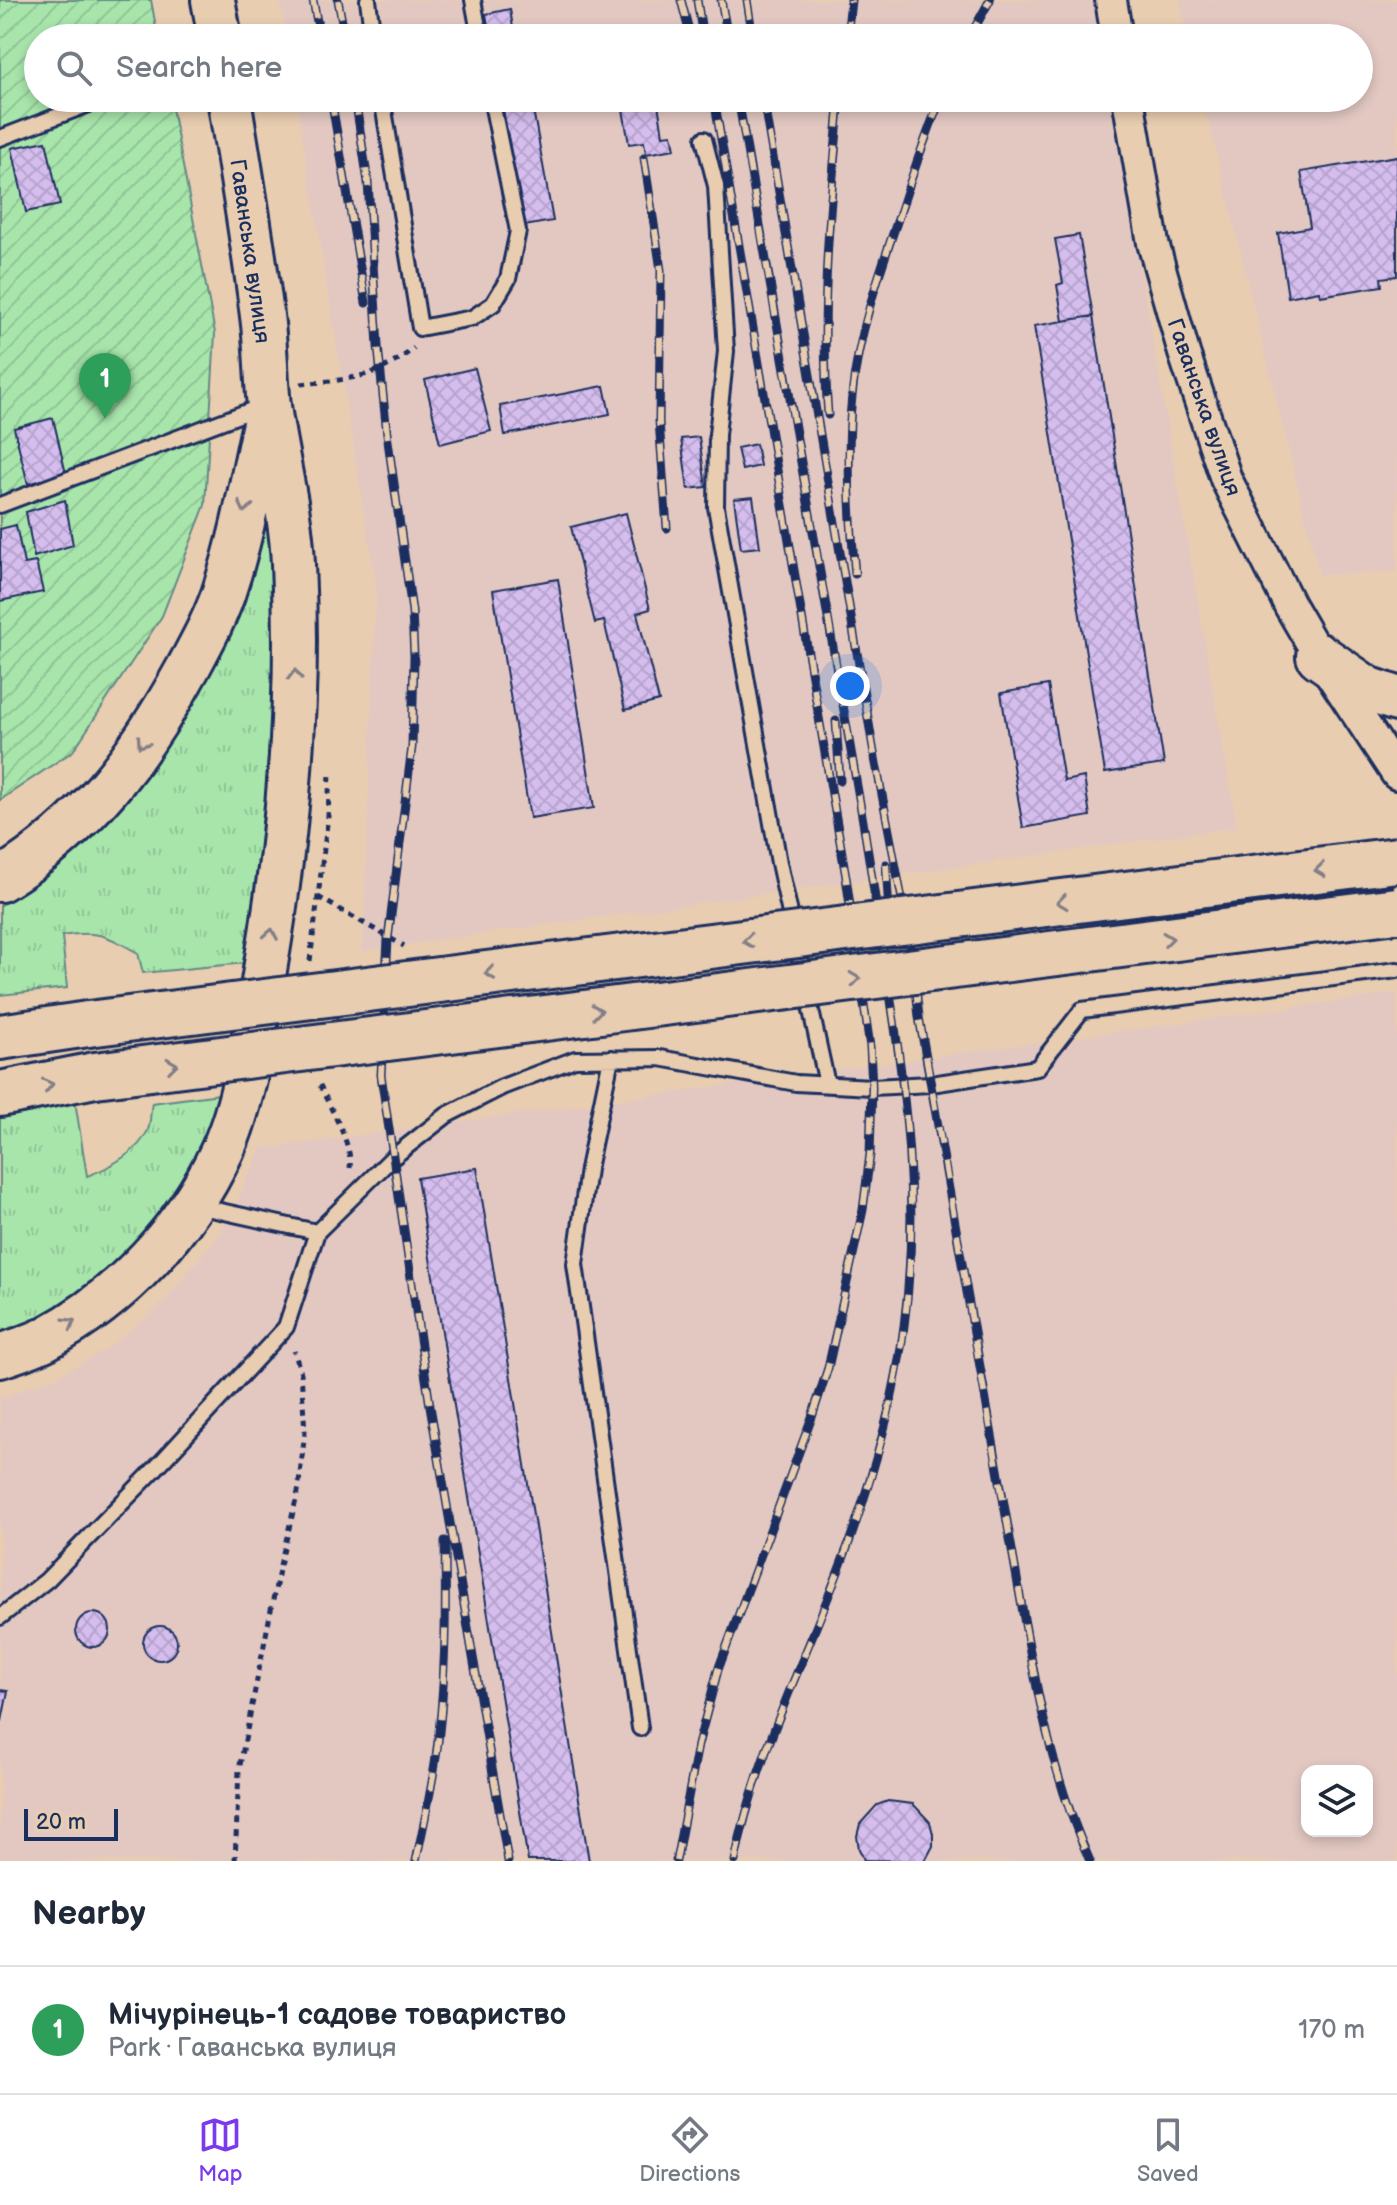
<!DOCTYPE html>
<meta charset="utf-8">
<style>
:root{--surface:#fff;--page:#f6f6f7;--text:#1f2937;--muted:#747a83;--line:#e0e1e3;--accent:#7c3aed}
body{margin:0;font-family:"Balsamiq Sans",sans-serif;background:var(--page);color:var(--text)}
.controls{position:absolute;right:24px;bottom:24px;display:grid;overflow:hidden;border-radius:16px;box-shadow:0 4px 12px #0003}
.controls button{width:72px;height:72px;display:grid;place-items:center;padding:0;border:0;border-bottom:2px solid var(--line);background:var(--surface);color:var(--text);font:40px sans-serif}
.scale{position:absolute;left:24px;bottom:20px;width:94px;box-sizing:border-box;padding-left:8px;border:4px solid #1b2f5e;border-top:0;font-size:22px;line-height:28px;white-space:nowrap;color:#1b2f5e;-webkit-text-stroke:6px #e9cdb0;paint-order:stroke}
.you{position:absolute;left:850px;top:686px;width:28px;height:28px;margin:-20px;border:6px solid #fff;border-radius:50%;background:#1a73e8;box-shadow:0 0 0 12px #1a73e833}
.badge{display:grid;place-items:center;width:52px;height:52px;border-radius:50%;background:var(--accent);color:#fff;font-size:26px;font-weight:700}
.pin{position:absolute;translate:-50% -66px;filter:drop-shadow(0 2px 4px #0008)}
.pin::after{content:'';position:absolute;top:42px;width:28px;height:24px;background:inherit;clip-path:polygon(0 0,100% 0,50% 100%)}
.list{margin:0;padding:0;list-style:none}
h2{display:flex;justify-content:space-between;align-items:center;height:104px;margin:0;padding:0 32px;font-size:34px}
h2 small{font-size:26px;font-weight:400;color:var(--muted)}
.list li{display:grid;grid-template-columns:52px 1fr auto;gap:24px;align-items:center;box-sizing:border-box;height:128px;padding:0 32px;border-top:2px solid var(--line)}
.list b{display:block;font-size:30px;white-space:nowrap}
.list p{margin:0;font-size:26px;white-space:nowrap;color:var(--muted)}
.list em{font-size:26px;font-style:normal;color:var(--muted)}
.icon{flex:none;width:44px;height:44px;fill:none;stroke:currentColor;stroke-width:2;stroke-linecap:round;stroke-linejoin:round}
.map{position:relative;flex:none;width:1397px;height:1861px;overflow:hidden}
.search{position:absolute;background:var(--surface);box-shadow:0 4px 12px #0003;left:24px;right:24px;top:24px;height:88px;display:flex;align-items:center;gap:20px;box-sizing:border-box;padding:0 28px;border-radius:44px;color:var(--muted);font-size:30px}
.sheet{height:232px;background:var(--surface)}
nav{display:flex;justify-content:space-around;align-items:center;box-sizing:border-box;height:112px;border-top:2px solid var(--line);background:var(--surface);font-size:22px;color:var(--muted)}
nav a{display:grid;justify-items:center;gap:4px}
nav .on{color:var(--accent)}
.map>svg:first-child{display:block}
.built{fill:#e3c8c2;fill-rule:evenodd}
.grass{fill:url(#grass-tufts);stroke:#628a84;stroke-width:2}
.garden{fill:url(#garden-furrows);stroke:#628a84;stroke-width:2}
.building{fill:url(#building-cross-hatch);stroke:#1b2f5e;stroke-width:2}
.lines{fill:none;stroke-linecap:round;stroke-linejoin:round}
.service-casing{stroke:#1b2f5e;stroke-width:20}
.minor-casing{stroke:#1b2f5e;stroke-width:36}
.secondary-casing{stroke:#1b2f5e;stroke-width:48}
.primary-casing{stroke:#1b2f5e;stroke-width:50}
.path{stroke:#1b2f5e;stroke-width:5;stroke-dasharray:6 6;stroke-linecap:butt}
.service{stroke:#e9cdb0;stroke-width:14}
.minor{stroke:#e9cdb0;stroke-width:30}
.secondary{stroke:#e9cdb0;stroke-width:42}
.primary{stroke:#e9cdb0;stroke-width:44}
.rail-casing{stroke:#1b2f5e;stroke-width:9}
.rail{stroke:#e9cdb0;stroke-width:6;stroke-dasharray:18;stroke-linecap:butt}
.primary-bridge-casing{stroke:#1b2f5e;stroke-width:50;stroke-linecap:butt}
.primary-bridge{stroke:#e9cdb0;stroke-width:44}
.oneway{stroke:#827e87}
.labels{text-anchor:middle;stroke-width:7;stroke-linejoin:round;paint-order:stroke}
.street-label{font-size:22px;fill:#1b2f5e;stroke:#e9cdb0}
</style>
<div class="map">
<svg width="1397" height="1861" viewBox="0 0 1397 1861">
<defs>
<pattern id="grass-tufts" width="24" height="20" patternUnits="userSpaceOnUse" patternTransform="scale(2)"><rect width="24" height="20" fill="#a8e5ab"/><path d="M3 7l-1-3M5 7V3M7 7l1-3M15 17l-1-3M17 17v-4M19 17l1-3" fill="none" stroke="#90c596"/></pattern>
<pattern id="garden-furrows" width="10" height="10" patternUnits="userSpaceOnUse" patternTransform="scale(2)"><rect width="10" height="10" fill="#a8e5ab"/><path d="M-1 1l2-2M0 10L10 0M9 11l2-2" fill="none" stroke="#90c596"/></pattern>
<pattern id="building-cross-hatch" width="8" height="8" patternUnits="userSpaceOnUse" patternTransform="scale(2)"><rect width="8" height="8" fill="#d5bded"/><path d="M0 0l8 8M0 8l8-8" fill="none" stroke="#b6a3ce"/></pattern>
</defs>
<rect width="100%" height="100%" fill="#e9cdb0"/>
<filter id="ink" filterUnits="userSpaceOnUse"><feTurbulence type="fractalNoise" baseFrequency=".0125" numOctaves="2"/><feDisplacementMap in="SourceGraphic" scale="16" xChannelSelector="R" yChannelSelector="G"/><feConvolveMatrix kernelMatrix="1 2 1 2 8 2 1 2 1" color-interpolation-filters="sRGB"/></filter>
<g filter="url(#ink)">
<path class="built" d="M280,0H1094L1100,38H287Z
M1179,0H1397V572L1319,575L1203,98H1359V38H1189Z
M296,98H1111L1237,827L363,951L376,584Z
M1397,993V1861H0V1398L58,1376L108,1348L161,1304L215,1240L238,1200L260,1149ZM1307,1771H1367V1831H1307Z"/>
<path class="grass" d="M270,504L277,582L274,784L245,963L143,973L138,953C107,935 97,930 62,936L67,988L0,995V906L94,837L119,807L259,531Z
M220,1094L199,1163L130,1257L45,1320L0,1336V1118L75,1101L87,1176C107,1169 140,1151 148,1130C151,1122 150,1111 152,1103Z"/>
<path class="garden" d="M0,0H151L158,38H38V98H170L215,333L205,505L162,616L73,751L0,800Z"/>
<path class="building" d="M510,9L513,28L518,27L520,38H490L486,14Z
M501,98H531L553,221L524,226Z
M621,98H657L663,135L672,134L675,149L646,154L644,142L629,144Z
M46,141L60,205L26,212L12,148Z
M1397,156V276L1381,278L1382,286L1320,296L1319,291L1288,297L1278,233L1310,227L1301,172Z
M1079,235L1093,316L1063,321L1057,285L1063,283L1055,239Z
M1093,316L1164,764L1105,773L1034,326Z
M475,368L491,431L440,444L425,380Z
M604,386L610,414L505,435L500,406Z
M53,418L66,474L28,484L14,428Z
M699,437L706,487L688,489L681,439Z
M756,444L760,466L742,470L737,448Z
M753,497L760,547L741,549L734,499Z
M65,500L73,545L34,557L26,512Z
M626,513L650,609L637,613L659,701L625,710L604,621L595,623L571,527Z
M16,525L24,564L36,562L43,592L0,601V529Z
M558,579L594,808L530,818L493,590Z
M1048,685L1064,781L1084,777L1090,816L1023,828L1001,693Z
M477,1168L589,1861H528L417,1178Z
M76 1630a17 17 0 1 1 34 0a17 17 0 1 1-34 0Z
M143 1643a17 17 0 1 1 34 0a17 17 0 1 1-34 0Z
M0,1690L8,1691L2,1721H0Z
M888,1801L913,1804L930,1822L933,1834V1846L925,1861L864,1860L859,1849L857,1836L860,1824L877,1805Z"/>
<g class="lines">
<g class="service-casing">
<path id="service" d="M368,0L373,38
M473,0L480,38
M382,98L420,328L472,318L493,304L508,279L518,231L491,98
M0,138L105,98
M704,139L716,186L726,351L717,435L716,507L779,863L827,1084
M0,505L265,405
M611,1058L588,1169L575,1264L640,1728
M197,1206L317,1232L392,1158L447,1115L502,1087L575,1059L660,1058L796,1083L872,1087L931,1084L1037,1068L1082,1010L1397,970
M0,1617L47,1580L155,1469L286,1327L317,1232"/>
</g>
<g class="minor-casing">
<path id="minor" d="M1111,0L1117,38
M1128,98L1153,243L1184,353L1226,479L1290,606L1319,656L1397,774"/>
</g>
<g class="secondary-casing">
<path id="secondary" d="M213,0L220,38
M0,880C88,826 139,757 188,668C202,642 218,613 226,585C243,533 252,478 264,424
M0,1356C15,1351 31,1346 45,1339C122,1298 186,1229 222,1151C245,1102 256,1024 265,970C288,836 300,699 293,564C291,511 276,458 269,406C266,379 266,351 263,324C254,248 241,173 229,98"/>
</g>
<g class="primary-casing">
<path id="primary" d="M1319,656L1367,689L1397,699
M0,1037L88,1024
M0,1094L95,1075"/>
</g>
<path class="path" d="M301,384C348,379 377,379 414,348
M318,897L404,946
M310,961L328,816L330,772
M320,1085C329,1107 353,1144 350,1168
M235,1861L239,1770L280,1565L298,1492L305,1431L301,1373L294,1351"/>
<use href="#service" class="service"/>
<use href="#minor" class="minor"/>
<use href="#secondary" class="secondary"/>
<use href="#primary" class="primary"/>
<g class="rail-casing">
<path id="rail" d="M313,0L320,38
M338,0L345,38
M681,0L691,38
M697,0L703,38
M721,0L728,38
M747,0L753,38
M847,38L851,0
M969,38L990,0
M331,98L366,303
M355,98L368,182L378,346L387,434L412,611L414,656L412,747L388,939L381,1075L430,1406L508,1861
M763,98L874,753L912,951L919,1017C951,1195 980,1372 1012,1550C1031,1656 1045,1762 1090,1861
M644,158L661,270L659,421L667,528
M828,415C820,309 830,203 840,98
M855,574C850,518 846,452 852,396C858,335 878,277 898,219C911,178 925,138 941,98
M836,721L840,781
M886,864L890,928
M416,1861C423,1829 430,1796 435,1764C446,1690 446,1615 445,1541
M676,1861L698,1745L718,1670L812,1417L828,1368L863,1210L870,1154L872,1087L870,1047L846,877L714,98
M735,1861C757,1747 813,1646 851,1537C875,1469 895,1399 904,1326C920,1205 906,1094 887,975C877,912 868,849 857,786C818,557 777,328 738,98"/>
</g>
<use href="#rail" class="rail"/>
<g class="primary-bridge-casing">
<path id="primary-bridge" d="M88,1024L1397,860
M95,1075L1397,910"/>
</g>
<use href="#primary-bridge" class="primary-bridge"/>
</g>
<defs><path id="oneway-chevron" d="M-2-3.5L2.5 0L-2 3.5" fill="none" stroke-width="1.6" stroke-linecap="round" stroke-linejoin="round" transform="scale(2)"/></defs>
<g class="oneway">
<use href="#oneway-chevron" transform="translate(245 507) rotate(103)"/>
<use href="#oneway-chevron" transform="translate(295 675) rotate(-90)"/>
<use href="#oneway-chevron" transform="translate(142 743) rotate(124)"/>
<use href="#oneway-chevron" transform="translate(1320 870) rotate(173)"/>
<use href="#oneway-chevron" transform="translate(1062 902) rotate(173)"/>
<use href="#oneway-chevron" transform="translate(271 934) rotate(-80)"/>
<use href="#oneway-chevron" transform="translate(1168 939) rotate(-7)"/>
<use href="#oneway-chevron" transform="translate(748 941) rotate(173)"/>
<use href="#oneway-chevron" transform="translate(490 973) rotate(173)"/>
<use href="#oneway-chevron" transform="translate(855 979) rotate(-7)"/>
<use href="#oneway-chevron" transform="translate(597 1011) rotate(-7)"/>
<use href="#oneway-chevron" transform="translate(172 1065) rotate(-7)"/>
<use href="#oneway-chevron" transform="translate(48 1085) rotate(-13)"/>
<use href="#oneway-chevron" transform="translate(70 1323) rotate(-32)"/>
</g>
</g>
<g class="labels">
<g class="street-label">
<text transform="translate(251 251) rotate(82)" y="8">Гаванська вулиця</text>
<text transform="translate(1205 407) rotate(71)" y="8">Гаванська вулиця</text>
</g>
</g>
</svg>
<div class="controls">
<button><svg class="icon" aria-label="layers" viewBox="0 0 24 24"><path d="M12 4l9 5-9 5-9-5zM3 14l9 5 9-5"/></svg></button>
</div>
<div class="scale">20 m</div>
<div class="you"></div>
<div class="pin badge" style="left:105px;top:419px;background:#2e9e5b">1</div>
<div class="search"><svg class="icon" aria-label="search" viewBox="0 0 24 24"><circle cx="10" cy="10" r="6"/><path d="M15 15l6 6"/></svg>Search here</div>
</div>
<section class="sheet">
<h2>Nearby<small></small></h2>
<ul class="list">
<li><span class="badge" style="background:#2e9e5b">1</span><div><b>Мічурінець-1 садове товариство</b><p>Park · Гаванська вулиця</p></div><em>170 m</em></li>
</ul>
</section>
<nav>
<a class="on"><svg class="icon" aria-label="map" viewBox="0 0 24 24"><path d="M3 6l6-2 6 2 6-2v14l-6 2-6-2-6 2zM9 4v14M15 6v14"/></svg>Map</a>
<a><svg class="icon" aria-label="directions" viewBox="0 0 24 24"><path d="M12 3l9 9-9 9-9-9zM9 14v-3h6M13 9l2 2-2 2"/></svg>Directions</a>
<a><svg class="icon" aria-label="saved" viewBox="0 0 24 24"><path d="M7 4h10v16l-5-4-5 4z"/></svg>Saved</a>
</nav>
